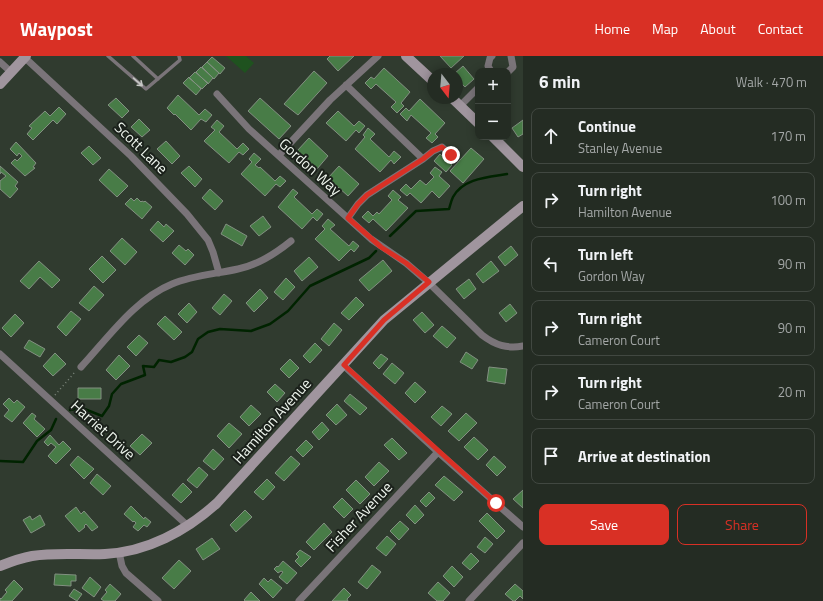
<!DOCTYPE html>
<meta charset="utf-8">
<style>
:root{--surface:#242c23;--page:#303830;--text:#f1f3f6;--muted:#a3a7a6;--line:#414841;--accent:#d93025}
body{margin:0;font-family:"Titillium Web",sans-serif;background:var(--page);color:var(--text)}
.controls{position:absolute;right:12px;top:12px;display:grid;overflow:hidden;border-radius:8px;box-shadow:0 2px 10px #0003}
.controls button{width:36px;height:36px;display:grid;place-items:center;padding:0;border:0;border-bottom:1px solid var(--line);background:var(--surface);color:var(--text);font:20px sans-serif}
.compass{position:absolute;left:427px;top:12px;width:36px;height:36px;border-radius:50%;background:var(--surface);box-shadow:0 2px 10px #0003;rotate:164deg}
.stop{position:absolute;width:12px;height:12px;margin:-9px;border:3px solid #d93025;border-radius:50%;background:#fff}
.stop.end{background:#d93025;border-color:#fff;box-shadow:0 1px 4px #0008}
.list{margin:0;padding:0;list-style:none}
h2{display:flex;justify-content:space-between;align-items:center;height:52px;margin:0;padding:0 16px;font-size:17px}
h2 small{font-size:13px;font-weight:400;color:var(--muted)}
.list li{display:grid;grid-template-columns:26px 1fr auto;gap:12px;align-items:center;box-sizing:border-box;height:56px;margin:0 8px 8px;padding:0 8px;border:1px solid var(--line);border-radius:8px}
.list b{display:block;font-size:15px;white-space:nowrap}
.list p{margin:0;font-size:13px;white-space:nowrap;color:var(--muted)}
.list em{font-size:13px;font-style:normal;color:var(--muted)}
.actions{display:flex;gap:8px;padding:12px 16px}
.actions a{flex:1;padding:9px 0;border:1px solid var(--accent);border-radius:8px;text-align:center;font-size:14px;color:var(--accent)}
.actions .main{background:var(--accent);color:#fff}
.icon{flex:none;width:22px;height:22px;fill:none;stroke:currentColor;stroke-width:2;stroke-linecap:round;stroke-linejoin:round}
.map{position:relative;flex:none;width:523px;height:545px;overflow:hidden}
header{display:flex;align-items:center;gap:24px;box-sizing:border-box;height:56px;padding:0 20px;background:var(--accent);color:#fff}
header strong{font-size:19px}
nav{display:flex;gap:22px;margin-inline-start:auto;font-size:14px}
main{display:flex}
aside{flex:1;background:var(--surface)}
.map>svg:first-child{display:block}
.green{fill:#1f521f}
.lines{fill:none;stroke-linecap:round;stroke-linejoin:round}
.stream{stroke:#002300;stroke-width:2.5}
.building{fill:#487c47;stroke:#829081}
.path{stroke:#7a8479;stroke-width:1.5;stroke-dasharray:1 3;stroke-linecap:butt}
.lane{stroke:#7a7479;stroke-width:3.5}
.street{stroke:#7a7479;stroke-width:7}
.secondary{stroke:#a0959e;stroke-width:10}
.oneway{stroke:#c6c8c5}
.route{stroke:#d93025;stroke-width:5}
.labels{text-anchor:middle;stroke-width:4;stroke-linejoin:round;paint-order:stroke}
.street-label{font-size:15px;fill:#eff6ee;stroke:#1b211b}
</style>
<header>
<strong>Waypost</strong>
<nav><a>Home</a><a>Map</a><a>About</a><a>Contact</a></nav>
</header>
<main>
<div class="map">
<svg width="523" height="545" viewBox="0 0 523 545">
<rect width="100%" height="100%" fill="#303b2f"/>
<path class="green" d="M226,0H246L254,7L245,17Z"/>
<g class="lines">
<path class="stream" d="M390,180L416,155L449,153C450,150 451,145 453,141C463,122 489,121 507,118
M70,354L82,352L102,360L109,350L112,338L121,328L145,319L143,310L154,311L159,304L171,306L185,301L192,296L198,283L208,276L220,273L251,275L270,268L288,255L310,230L369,202L376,195
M0,405L23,406L37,385L51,374L56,363"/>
</g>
<path class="building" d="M330,0H354L338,15L327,3Z
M440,0H464L451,12Z
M212,1L225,12L220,18L207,6Z
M207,6L219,17L214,23L202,11Z
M463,10L474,23L465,31L457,23V18H454Z
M201,11L213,22L208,28L196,16Z
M384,12L410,36L401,47L404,50L397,57L391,51L396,46L376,28L371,33L365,27L371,21L374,23Z
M314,15L327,27L298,59L284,48Z
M195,16L208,27L202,33L189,22Z
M189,21L201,33L196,39L183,27Z
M178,39L199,59L205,53L212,59L206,66L201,63L191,74L175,58L174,59L167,52Z
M116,42L129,55L122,62L108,49Z
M260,42L291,70L279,83L248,55Z
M420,43L445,67L435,78L438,81L432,87L426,82L431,77L411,59L407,65L400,58L406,52L409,55Z
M59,51L66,58L57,68L53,64L33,84L27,78L32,72L29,70L45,55L50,60Z
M338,55L354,70L359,65L365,70L359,77L356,74L346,85L326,67Z
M139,63L150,74L142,81L131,71Z
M217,64L224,70L219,76L237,93L243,87L249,93L243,99L239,96L229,107L204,85L215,74L211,71Z
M523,64V78L518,81L512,72Z
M368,72L375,78L370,83L389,101L394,95L401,101L394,108L391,104L380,116L355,93L365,81L363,79Z
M309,82L328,100L317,113L297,95Z
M166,85L180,100L172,108L157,93Z
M16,86L36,107L33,111L35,112L25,120L11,107L15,103L17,105L22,100L19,97L17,100L10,93Z
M89,90L101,102L93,109L81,97Z
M471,92L484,103L463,127L450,115Z
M254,97L261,103L255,109L259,112L260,111L275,125L280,120L286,125L280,131L276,128L265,140L241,118L252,106L249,103Z
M440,98L452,109L446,116L434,105Z
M0,110L18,126L15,130L18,133L10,142L0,133V125L6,120L1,116L0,118Z
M189,110L202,123L195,131L181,117Z
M339,110L359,128L348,140L328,122Z
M435,111L442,116L439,120L450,130L439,142L432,135L421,147L410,137L407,140L400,134L406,128L411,133L420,124L426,129L434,121L430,117Z
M109,113L128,130L117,141L99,124Z
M210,133L223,145L215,154L202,142Z
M293,133L298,137L294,141L312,158L317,153L323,158L317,165L313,161L302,173L278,151Z
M393,134L401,141L398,144L408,152L386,175L373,163L369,167L362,161L368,155L373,160L377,156L379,158L392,144L388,140Z
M131,142L134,145L137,142L141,146L142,145L144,146L145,145L152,151L142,163L125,148Z
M263,160L271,171L259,180L250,170Z
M328,163L335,169L330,173L349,190L353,185L359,190L354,196L351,193L339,205L315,183L325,173L322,170Z
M158,165L164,171L166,168L174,175L163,186L150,174Z
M226,168L247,180L242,190L221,178Z
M122,182L137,196L125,209L110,195Z
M179,189L186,195L188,193L194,199L185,209L172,197Z
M511,190L518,199L505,210L498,201Z
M102,200L116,214L103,227L89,213Z
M309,201L318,211L302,225L294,215Z
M383,204L392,215L369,235L359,224Z
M39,205L60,224L52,232L40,221L29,233L20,225Z
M491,205L499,215L483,227L476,218Z
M286,222L295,231L283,244L274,236Z
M469,223L476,233L464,243L456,233Z
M94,230L104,239L89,255L79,247Z
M260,233L268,242L254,256L246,247Z
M224,238L232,245L220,259L212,252Z
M356,241L364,249L349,264L341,257Z
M189,247L197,256L187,267L178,258Z
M510,248L517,257L506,266L499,257Z
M71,255L81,263L66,280L57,271Z
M422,256L434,269L425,277L413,264Z
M15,258L24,267L11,281L2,272Z
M165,260L182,276L174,284L157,268Z
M334,267L342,274L329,290L321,283Z
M442,270L456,282L447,292L433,280Z
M139,279L148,287L136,300L127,291Z
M29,284L45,293L40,301L24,292Z
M315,287L322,294L310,307L303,300Z
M466,296L478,304L472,313L460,306Z
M55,297L66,308L53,320L43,310Z
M381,298L388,303L379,313L373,307Z
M119,299L130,310L116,324L106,314Z
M290,303L299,312L289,322L280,313Z
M392,307L404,317L395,328L383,318Z
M489,311L507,313L505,328L487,325Z
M415,326L426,336L415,347L405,337Z
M275,328L285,337L277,346L267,336Z
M78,332H101V343H78Z
M350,338L367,352L360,359L344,345Z
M9,342L14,347L17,344L25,351L12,366L4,360L9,354L3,348Z
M337,348L347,359L336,369L326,359Z
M251,349L261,358L249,370L240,361Z
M442,350L452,358L441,370L431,361Z
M32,357L36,360L34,363L45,373L37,381L23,367Z
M466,357L477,367L459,385L448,375Z
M322,366L329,374L319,384L312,376Z
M229,367L242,378L229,392L217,380Z
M142,378L152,387L140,399L130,390Z
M50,379L59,389L63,385L71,393L56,408L48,400L56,391L51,387L48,390L44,386Z
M474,381L488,394L478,404L464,391Z
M392,382L407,397L399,404L384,389Z
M306,384L313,391L303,401L296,394Z
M213,393L224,403L214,414L203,405Z
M78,400L94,413L84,423L70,409Z
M291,400L300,408L284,425L275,417Z
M494,400L506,411L497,420L486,409Z
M379,406L389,415L374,430L365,421Z
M199,411L208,419L197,432L187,424Z
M97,418L111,430L103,439L90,427Z
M444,420L463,436L454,445L435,429Z
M267,423L275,431L263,444L254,436Z
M356,424L370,438L360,448L346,434Z
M183,427L192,436L181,447L172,439Z
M523,434V452L513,443Z
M429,436L435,442L426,451L420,445Z
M342,442L353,453L344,462L333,451Z
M415,449L424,459L415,468L406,459Z
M131,450L144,463L145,461L151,466L147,471L144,469L138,475L133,471L136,467L134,465L133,466L124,458Z
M76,451L81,458L84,455L98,471L92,475L86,468L84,470L85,471L79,476L65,460Z
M245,454L252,461L236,476L230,469Z
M487,457L505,475L497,483L479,465Z
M40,459L45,469L31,477L23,464L30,460L32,464Z
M400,465L409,473L399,484L390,475Z
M324,467L332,476L314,494L306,486Z
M387,480L396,488L386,500L376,492Z
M485,481L493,488L485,497L477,491Z
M212,482L220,493L203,504L196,493Z
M300,494L311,501L301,511L295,505L299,501L296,498Z
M471,497L479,505L470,514L462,507Z
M179,504L191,515L174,533L162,522Z
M283,505L297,517L287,528L279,521L283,516L281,515L278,517L274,513L277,510L278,511Z
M372,509L381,516L367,533L358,526Z
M452,510L463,521L454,531L443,520Z
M55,518L76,519V525H71V530L54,529Z
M90,521L101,531L94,541L82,532Z
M264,522L268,526L271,523L282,532L273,542L259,528Z
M14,524L23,533L12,545H0V542L1,543L7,536L5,534Z
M438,526L450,537L443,545H437L428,537Z
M110,528L121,538L115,545H104L101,543L107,536L105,534Z
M515,528L523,535V543L520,540L515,545H513L505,538Z
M344,532L351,539L347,543L348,545H332Z
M74,533L82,538L77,545L69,540Z
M251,536L260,545H245L244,544Z"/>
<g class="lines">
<path class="path" d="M55,339L75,316"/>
<path class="lane" d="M108,0L146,33L180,4L179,0
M133,0L158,23"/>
<path class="street" d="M24,1L131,100L187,158L208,184L213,196L219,217
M0,6L11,16
M491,15L488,10L490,2L492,0
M508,16L513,11L511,0
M346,29L423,103L433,95L442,91L451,99
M217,38L249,73L371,183L406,207L429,227L482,279C495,289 507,293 523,290
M460,50L478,32
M279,99L330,44L378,0
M348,162L358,148L367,139L423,103
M0,298L188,470
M343,309L438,396L523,471
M81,311C108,282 135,243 172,228C193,219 216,218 238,213C258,209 275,198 291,185
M119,496L122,510L126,517L158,545
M299,545L438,396
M469,545L523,487"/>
<path class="secondary" d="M406,0L433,25
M0,28L26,0
M452,42L478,67
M493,81L523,111
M0,510C10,506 21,502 32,500C56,496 81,499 105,498C147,496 186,475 217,447L384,264L523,150"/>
</g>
<defs><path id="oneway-shaft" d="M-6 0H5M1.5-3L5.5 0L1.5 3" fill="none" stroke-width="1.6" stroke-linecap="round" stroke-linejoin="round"/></defs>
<use class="oneway" href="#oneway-shaft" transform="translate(138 26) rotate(41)"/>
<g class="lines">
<path class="route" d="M451,99L442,91L433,95L423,103L367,139L358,148L348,162L381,191L406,207L429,226L384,264L344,309L496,447"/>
</g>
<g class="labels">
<g class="street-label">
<text transform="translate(141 92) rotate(44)" y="5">Scott Lane</text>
<text transform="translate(310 111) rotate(42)" y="5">Gordon Way</text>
<text transform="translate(272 365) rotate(-48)" y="5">Hamilton Avenue</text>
<text transform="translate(103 374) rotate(42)" y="5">Harriet Drive</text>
<text transform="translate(359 461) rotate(-47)" y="5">Fisher Avenue</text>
</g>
</g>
</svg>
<div class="controls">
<button>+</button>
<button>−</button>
</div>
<svg class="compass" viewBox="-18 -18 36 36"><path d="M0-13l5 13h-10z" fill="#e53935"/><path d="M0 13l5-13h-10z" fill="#a3a7a6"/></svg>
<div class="stop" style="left:496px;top:447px"></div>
<div class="stop end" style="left:451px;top:99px"></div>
</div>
<aside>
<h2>6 min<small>Walk · 470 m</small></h2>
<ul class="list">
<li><svg class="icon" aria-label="ahead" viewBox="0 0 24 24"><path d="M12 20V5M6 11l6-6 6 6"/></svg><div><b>Continue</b><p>Stanley Avenue</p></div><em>170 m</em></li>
<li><svg class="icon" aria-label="right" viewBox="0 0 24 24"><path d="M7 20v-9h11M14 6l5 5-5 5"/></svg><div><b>Turn right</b><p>Hamilton Avenue</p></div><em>100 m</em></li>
<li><svg class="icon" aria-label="left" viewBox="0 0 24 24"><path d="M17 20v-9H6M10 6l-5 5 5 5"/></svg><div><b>Turn left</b><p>Gordon Way</p></div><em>90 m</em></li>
<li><svg class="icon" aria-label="right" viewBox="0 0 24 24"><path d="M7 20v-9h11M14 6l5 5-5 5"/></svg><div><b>Turn right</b><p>Cameron Court</p></div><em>90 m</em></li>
<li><svg class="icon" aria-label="right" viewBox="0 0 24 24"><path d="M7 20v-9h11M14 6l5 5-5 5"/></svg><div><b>Turn right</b><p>Cameron Court</p></div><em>20 m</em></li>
<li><svg class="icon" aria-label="arrive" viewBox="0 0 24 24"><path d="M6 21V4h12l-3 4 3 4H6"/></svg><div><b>Arrive at destination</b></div></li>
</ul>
<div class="actions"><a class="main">Save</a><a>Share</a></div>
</aside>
</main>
